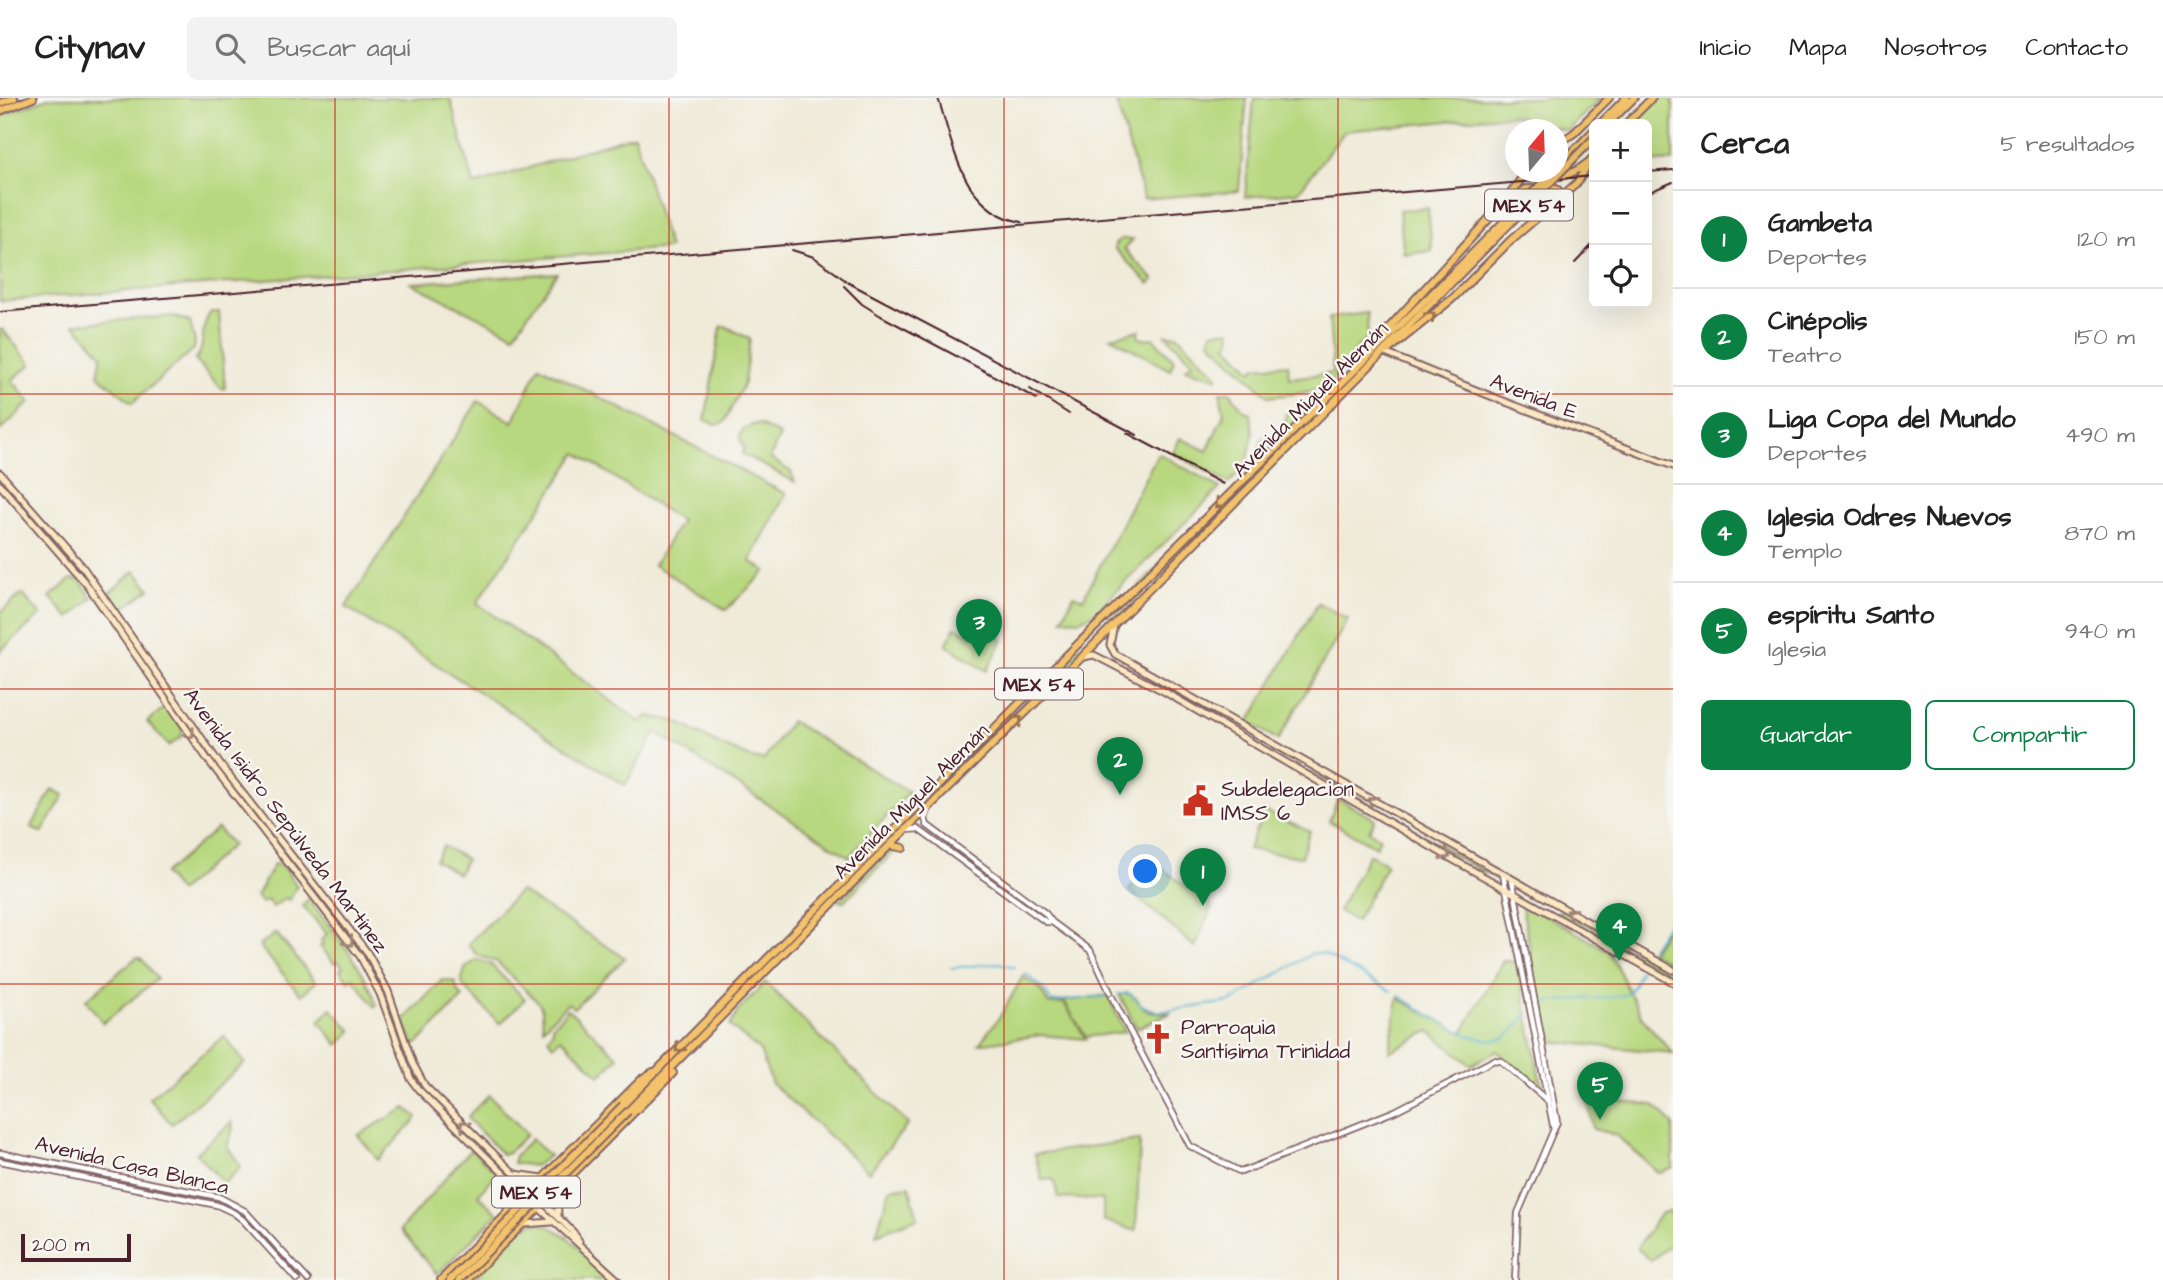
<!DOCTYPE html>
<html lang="es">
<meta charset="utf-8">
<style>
:root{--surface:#fff;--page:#f2f2f2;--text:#222;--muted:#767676;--line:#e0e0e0;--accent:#0b8043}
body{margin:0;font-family:"Architects Daughter",sans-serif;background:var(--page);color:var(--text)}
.controls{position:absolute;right:21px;top:21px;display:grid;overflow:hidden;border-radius:10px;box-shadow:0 7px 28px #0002}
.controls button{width:63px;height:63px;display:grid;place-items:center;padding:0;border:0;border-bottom:2px solid var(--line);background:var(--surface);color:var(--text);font:35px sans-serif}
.compass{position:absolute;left:1505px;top:21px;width:63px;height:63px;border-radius:50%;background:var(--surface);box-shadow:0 7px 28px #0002;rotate:19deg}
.scale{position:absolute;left:21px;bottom:18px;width:110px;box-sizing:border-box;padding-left:7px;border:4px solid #4a1f2b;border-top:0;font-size:19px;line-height:24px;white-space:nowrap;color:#4a1f2b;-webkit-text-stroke:5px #f6f6f2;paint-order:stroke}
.you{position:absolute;left:1146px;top:774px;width:24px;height:24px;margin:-18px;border:5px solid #fff;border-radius:50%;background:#1a73e8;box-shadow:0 0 0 10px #1a73e833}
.badge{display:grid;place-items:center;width:46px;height:46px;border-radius:50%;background:var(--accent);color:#fff;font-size:23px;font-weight:700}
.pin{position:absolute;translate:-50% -58px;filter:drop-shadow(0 2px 4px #0008)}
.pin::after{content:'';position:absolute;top:37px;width:24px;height:21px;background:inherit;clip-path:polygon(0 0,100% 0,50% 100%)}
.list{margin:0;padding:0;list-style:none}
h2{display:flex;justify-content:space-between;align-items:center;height:91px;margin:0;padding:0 28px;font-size:30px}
h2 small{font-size:23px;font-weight:400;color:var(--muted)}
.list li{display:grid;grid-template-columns:46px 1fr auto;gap:21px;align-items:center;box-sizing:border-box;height:98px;padding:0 28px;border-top:2px solid var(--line)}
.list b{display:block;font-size:26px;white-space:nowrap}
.list p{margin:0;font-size:23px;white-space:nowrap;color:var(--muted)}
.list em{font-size:23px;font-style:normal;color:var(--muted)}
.actions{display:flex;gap:14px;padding:21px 28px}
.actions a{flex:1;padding:16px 0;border:2px solid var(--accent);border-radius:10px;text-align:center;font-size:24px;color:var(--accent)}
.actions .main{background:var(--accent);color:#fff}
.icon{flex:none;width:38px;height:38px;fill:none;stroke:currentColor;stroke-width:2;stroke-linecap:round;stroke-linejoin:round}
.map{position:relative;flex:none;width:1673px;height:1182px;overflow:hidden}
header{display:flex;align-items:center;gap:42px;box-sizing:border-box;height:98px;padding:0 35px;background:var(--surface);border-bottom:2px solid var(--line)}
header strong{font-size:33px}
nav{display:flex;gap:38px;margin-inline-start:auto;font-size:24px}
.search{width:490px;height:63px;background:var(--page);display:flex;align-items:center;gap:18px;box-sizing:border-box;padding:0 24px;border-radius:10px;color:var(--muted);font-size:26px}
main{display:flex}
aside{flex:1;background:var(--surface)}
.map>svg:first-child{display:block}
.green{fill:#b8d87f;stroke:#817c55;stroke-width:2}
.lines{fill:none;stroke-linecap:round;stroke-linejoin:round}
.stream{stroke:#50b0cf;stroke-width:2}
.tertiary-casing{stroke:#846668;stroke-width:8}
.secondary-casing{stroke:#846668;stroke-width:9}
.primary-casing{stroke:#846668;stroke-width:10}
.trunk-casing{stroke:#846668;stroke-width:10}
.tertiary{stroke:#fff;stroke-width:4.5}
.secondary{stroke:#fae7c3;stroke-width:5}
.primary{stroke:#f3c26a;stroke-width:6}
.trunk{stroke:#f3c26a;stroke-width:6}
.rail{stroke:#4a1f2b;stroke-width:2}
.trunk-bridge-casing{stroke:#846668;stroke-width:10;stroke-linecap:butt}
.trunk-bridge{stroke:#f3c26a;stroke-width:6}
.oneway{stroke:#9e704a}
.oneway2{stroke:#a28377}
.grid{fill:none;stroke:#c8321e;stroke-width:2;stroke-opacity:0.55}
.labels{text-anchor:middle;stroke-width:5;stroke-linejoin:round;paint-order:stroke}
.shield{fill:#f6f6f2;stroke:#7e6067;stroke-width:2}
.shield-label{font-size:19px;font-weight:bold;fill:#4a1f2b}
.street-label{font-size:21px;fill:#4a1f2b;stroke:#f6f6f2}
.poi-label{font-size:21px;fill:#4a1f2b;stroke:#f6f6f2;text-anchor:start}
</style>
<header>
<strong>Citynav</strong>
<div class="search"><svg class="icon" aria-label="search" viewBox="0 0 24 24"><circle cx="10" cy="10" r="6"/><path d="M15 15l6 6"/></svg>Buscar aquí</div>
<nav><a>Inicio</a><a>Mapa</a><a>Nosotros</a><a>Contacto</a></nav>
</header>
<main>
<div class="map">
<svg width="1673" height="1182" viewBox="0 0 1673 1182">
<rect width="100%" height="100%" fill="#f6f6f2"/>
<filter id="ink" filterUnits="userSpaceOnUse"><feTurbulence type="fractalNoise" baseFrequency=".0143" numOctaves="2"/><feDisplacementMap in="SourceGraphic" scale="14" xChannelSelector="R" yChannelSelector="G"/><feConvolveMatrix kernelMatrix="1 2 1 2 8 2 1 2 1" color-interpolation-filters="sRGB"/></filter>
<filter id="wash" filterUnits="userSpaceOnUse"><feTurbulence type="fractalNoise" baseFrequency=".00686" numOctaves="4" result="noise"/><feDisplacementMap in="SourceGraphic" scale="28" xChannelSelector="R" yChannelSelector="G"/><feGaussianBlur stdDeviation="1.57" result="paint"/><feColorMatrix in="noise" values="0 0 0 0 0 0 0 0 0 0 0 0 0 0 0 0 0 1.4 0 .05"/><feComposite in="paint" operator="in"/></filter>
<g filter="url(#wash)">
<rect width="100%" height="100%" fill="#f0ebd9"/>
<path class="green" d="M48,0H450L474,87L634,37L669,150L0,203V18Z
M1115,0H1247L1239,93L1144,101Z
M1254,0H1601L1567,33L1512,17L1345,33L1298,94L1245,99Z
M1655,0H1673V63L1647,65V26H1631Z
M1428,110L1432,153L1404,156L1399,112Z
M1121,141H1133L1124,151L1154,182L1149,186L1115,151V146Z
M557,175L514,237L411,185Z
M211,214H219L225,290L222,291L195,262C208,247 198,230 211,214Z
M1367,215L1368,240C1358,246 1354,255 1347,265C1326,298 1304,294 1269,299L1210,243L1212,234L1230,232L1231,242L1227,247L1252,273L1256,269L1288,266L1289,280L1333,275L1329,220Z
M173,218L190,224L195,244L194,251L132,305L98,277L102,257L74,226Z
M725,228L750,241L744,285L724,325L717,327L705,322L721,229Z
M2,231L31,266L12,282L30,304L0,333V232Z
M1140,232L1138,238L1142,241L1153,240L1174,262L1170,272L1111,239Z
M1166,237H1177L1217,277L1216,280L1186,271L1193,264Z
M539,268L786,396L750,463L766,473L726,512L654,467L681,423L577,355L477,505L640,624L647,618L676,623L718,646L751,660L764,662L791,623L909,694L849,759L656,634L625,687L346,509L478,303L513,324Z
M1220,294H1230L1244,313L1251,315L1253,336L1247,366L1229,385L1173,355L1180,340L1207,353L1224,316Z
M1309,311L1256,366L1262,340L1273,339L1285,327L1286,316Z
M758,326L780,337L770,360L791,374L795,384L742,356L744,350C735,335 743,328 758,326Z
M1158,355L1220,390L1092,517L1079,522L1062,521L1074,497L1083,501Z
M1249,383C1155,486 1054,583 954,681L951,678L1207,420Z
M135,473L150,491L120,513L108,496Z
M71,481L80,482L92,500L69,520L50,499Z
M22,496L41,517L0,553V515Z
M1318,505L1348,521L1278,642L1249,624Z
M978,528L1003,541L987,573L946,547L955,529L972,538Z
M166,608L183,631L181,639L169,648L147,624Z
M1310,674L1334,685L1497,780L1475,770Z
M52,691L64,697L42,735L31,730Z
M1338,701L1375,721L1369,733L1380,740L1376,749L1329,723Z
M1264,713L1310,733L1301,759L1248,751Z
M217,730L232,747L179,794L164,776Z
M443,748L466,761L458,776L435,762Z
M893,749H899L843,804L838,803Z
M1369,756L1387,766L1356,823L1338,813Z
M1152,763L1212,808L1195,849L1129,792Z
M274,766L282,767L297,788L289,802L285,800L273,809L267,802L262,805L256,799Z
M520,793L625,860L574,910L568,905L543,930L542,912L539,905L497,864L477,857L468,846Z
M308,801C334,834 363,866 377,907L375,909L353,880L349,883L340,872L343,869L338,863L334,865L320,848L324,845L321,842L327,836L303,808Z
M1521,803L1609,853L1643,921L1673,955L1547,943Z
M1560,812L1673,876V881L1558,816Z
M1673,820V867L1651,854Z
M276,835L316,884L301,897L259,848Z
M137,859L142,861L157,881L103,925L86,902Z
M477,862L490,866L525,901L500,926L464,889L461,883L466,869Z
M1503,863L1517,864L1542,991L1497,953L1471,967L1429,933L1389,954L1398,900L1462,935Z
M1023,878L1040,891L1049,906L1064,905L1086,941L1041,937L979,946L1001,917Z
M442,882L455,884L457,892L463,899L417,946H413L404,922Z
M765,884L908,1026L869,1074L772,986L760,953L730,928L738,913Z
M1127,895C1149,903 1131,917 1171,915L1137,930L1119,897Z
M1108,897L1125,934L1086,939L1064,903Z
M331,911L352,933L338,947L319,923Z
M568,911L618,959L600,978L561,940L553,947L548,940L553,932L552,928Z
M224,938L245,965L172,1026L149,1000Z
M489,997L527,1036L509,1054L502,1056L468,1021L469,1017Z
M1590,1001L1654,1007L1673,1026V1070L1659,1075L1616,1037L1593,1031L1588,1002Z
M406,1010L417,1019L416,1021L378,1062L358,1037Z
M232,1024L233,1031L227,1048L240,1067L238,1072L224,1085L196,1055Z
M531,1041L549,1058L535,1068L513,1065L515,1058Z
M1140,1042L1136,1133L1103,1122V1102L1059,1100L1053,1081L1042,1082L1035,1056Z
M471,1051L497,1075L478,1097L498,1116L437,1176L400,1132Z
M909,1088L918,1120L876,1136L890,1091Z
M1670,1113L1673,1121V1144L1651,1163L1637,1150L1661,1115Z
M533,1125C564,1126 590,1162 611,1182H472L522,1130Z"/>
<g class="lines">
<path class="stream" d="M1650,852L1673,817
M951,870L999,865L1014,869
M1025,875L1043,890L1052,904L1107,898
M1118,896H1131L1141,907L1158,914L1230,904L1313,855L1324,856L1391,893
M1399,898C1423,912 1478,953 1505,939C1514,934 1521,923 1528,915
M1539,907C1559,899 1619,902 1627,896C1634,890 1637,880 1640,872"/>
</g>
</g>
<g filter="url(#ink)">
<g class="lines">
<g class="tertiary-casing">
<path id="tertiary" d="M929,710L925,721L927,727L1045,815L1052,824
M907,732L918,731L1046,824H1052L1090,852L1110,894
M1503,776L1554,1032
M1512,781L1557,1024L1518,1115L1515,1182
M1112,899L1190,1048L1241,1074L1395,1013L1494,962L1501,963L1548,1003
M0,1055L219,1099L245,1113L308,1182
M0,1063L217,1107L234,1115L243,1122L297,1182"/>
</g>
<g class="secondary-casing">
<path id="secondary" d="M1385,255L1493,299L1673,368
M0,375L82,468L219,665L367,854L388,893L413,966L425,988L534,1095
M0,387L88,488L208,662L360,858L380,896L411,981L418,991L528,1100
M1114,527L1110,547L1115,556L1673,872
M1083,559L1094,557L1165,594L1452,761L1673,884
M515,1076L543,1080
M557,1090L558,1118
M543,1104L573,1134L579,1143
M538,1109L618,1182
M508,1113L512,1097L511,1084
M524,1126L552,1124"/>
</g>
<g class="primary-casing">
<path id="primary" d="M0,5L14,0
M0,13L33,0"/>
</g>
<g class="trunk-casing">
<path id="trunk" d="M1600,26L1626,0
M1608,26L1634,0
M1626,26L1652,0
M1558,46L1574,35L1609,0
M1558,69L1594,32
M1539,74C1558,85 1580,73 1594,59
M1509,98L1526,74
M1560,100L1578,84L1587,67
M1353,269L1497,112L1526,91L1552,89L1558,92L1560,100L1511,142L1452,201L1387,253
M890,747L903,750
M623,1007L1064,560L1459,169
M628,1013L890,747L1081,560L1463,173
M441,1182L643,980L653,974
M467,1182L673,975"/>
</g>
<use href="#tertiary" class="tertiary"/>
<use href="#secondary" class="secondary"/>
<use href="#primary" class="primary"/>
<use href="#trunk" class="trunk"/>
<path class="rail" d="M938,0C954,48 962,114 1022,124
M1647,74L1673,72
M1647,95L1673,84
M792,152L814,159L849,185L1137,337
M1575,165L1594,145
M844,188L862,206L881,218L1037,301
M0,214L1594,78
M1030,291L1069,316
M1127,335L1223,386"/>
<g class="trunk-bridge-casing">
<path id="trunk-bridge" d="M1459,169L1553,74
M1463,173L1594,40
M450,1182L623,1007
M459,1182L628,1013"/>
</g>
<use href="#trunk-bridge" class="trunk-bridge"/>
</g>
<defs><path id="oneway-chevron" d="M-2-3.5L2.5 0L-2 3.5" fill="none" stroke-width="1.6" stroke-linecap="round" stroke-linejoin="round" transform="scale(1.75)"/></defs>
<g class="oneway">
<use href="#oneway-chevron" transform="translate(1431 218) rotate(-40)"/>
<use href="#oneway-chevron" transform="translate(1219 406) rotate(136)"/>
<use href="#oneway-chevron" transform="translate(1018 622) rotate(-45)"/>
<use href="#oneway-chevron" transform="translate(679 950) rotate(134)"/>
</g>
<g class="oneway2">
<use href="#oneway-chevron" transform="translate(190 636) rotate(56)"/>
<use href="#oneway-chevron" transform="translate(1372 703) rotate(-150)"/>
<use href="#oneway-chevron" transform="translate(1446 757) rotate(30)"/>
<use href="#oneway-chevron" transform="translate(1571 815) rotate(-151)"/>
<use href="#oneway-chevron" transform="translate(349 844) rotate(52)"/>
<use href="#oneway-chevron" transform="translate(464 1027) rotate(-135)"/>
</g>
</g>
<path class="grid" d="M335,0V1182M669,0V1182M1004,0V1182M1338,0V1182M0,296H1673M0,591H1673M0,886H1673"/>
<defs>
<g id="civic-bare" transform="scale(2.415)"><path d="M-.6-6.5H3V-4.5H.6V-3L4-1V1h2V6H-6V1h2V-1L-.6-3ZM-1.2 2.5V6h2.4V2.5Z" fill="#c8321e" stroke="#f6f6f2" stroke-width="2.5" paint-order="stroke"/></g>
<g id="church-bare" transform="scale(2.415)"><path d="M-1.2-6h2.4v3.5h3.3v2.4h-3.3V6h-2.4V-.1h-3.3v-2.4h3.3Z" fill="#c8321e" stroke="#f6f6f2" stroke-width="2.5" paint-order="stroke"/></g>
</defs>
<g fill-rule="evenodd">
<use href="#civic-bare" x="1198" y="703"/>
<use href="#church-bare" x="1158" y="941"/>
</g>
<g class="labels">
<g class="shield">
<rect x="1485" y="91.5" width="88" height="31" rx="5"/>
<rect x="995" y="570.5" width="88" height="31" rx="5"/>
<rect x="492" y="1078.5" width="88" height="31" rx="5"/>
</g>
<g class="shield-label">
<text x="1529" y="114">MEX 54</text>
<text x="1039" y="593">MEX 54</text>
<text x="536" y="1101">MEX 54</text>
</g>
<g class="street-label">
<text transform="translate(1534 298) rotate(21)" y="7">Avenida E</text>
<text transform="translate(1310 301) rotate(-45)" y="7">Avenida Miguel Alemán</text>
<text transform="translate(911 703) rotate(-45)" y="7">Avenida Miguel Alemán</text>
<text transform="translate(286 722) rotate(53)" y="7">Avenida Isidro Sepúlveda Martínez</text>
<text transform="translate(132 1067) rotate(13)" y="7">Avenida Casa Blanca</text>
</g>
<g class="poi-label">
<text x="1221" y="698">Subdelegacion<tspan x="1221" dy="24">IMSS 6</tspan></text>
<text x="1181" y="936">Parroquia<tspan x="1181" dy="24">Santísima Trinidad</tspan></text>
</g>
</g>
</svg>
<div class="controls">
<button>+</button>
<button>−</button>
<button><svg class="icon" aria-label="locate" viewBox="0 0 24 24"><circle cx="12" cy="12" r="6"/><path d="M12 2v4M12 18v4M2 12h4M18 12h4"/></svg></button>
</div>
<svg class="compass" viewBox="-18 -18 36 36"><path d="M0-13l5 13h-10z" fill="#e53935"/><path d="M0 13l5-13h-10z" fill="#767676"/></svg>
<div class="scale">200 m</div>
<div class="you"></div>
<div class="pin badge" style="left:1203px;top:808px">1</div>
<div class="pin badge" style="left:1120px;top:697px">2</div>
<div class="pin badge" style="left:979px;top:559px">3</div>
<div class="pin badge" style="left:1619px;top:863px">4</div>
<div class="pin badge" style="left:1600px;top:1022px">5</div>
</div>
<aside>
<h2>Cerca<small>5 resultados</small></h2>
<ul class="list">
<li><span class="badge">1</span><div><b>Gambeta</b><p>Deportes</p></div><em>120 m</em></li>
<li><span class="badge">2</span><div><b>Cinépolis</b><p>Teatro</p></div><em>150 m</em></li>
<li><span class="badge">3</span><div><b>Liga Copa del Mundo</b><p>Deportes</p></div><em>490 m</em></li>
<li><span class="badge">4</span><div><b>Iglesia Odres Nuevos</b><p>Templo</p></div><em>870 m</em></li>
<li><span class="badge">5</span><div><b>espíritu Santo</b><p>Iglesia</p></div><em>940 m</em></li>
</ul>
<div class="actions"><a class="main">Guardar</a><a>Compartir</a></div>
</aside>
</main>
